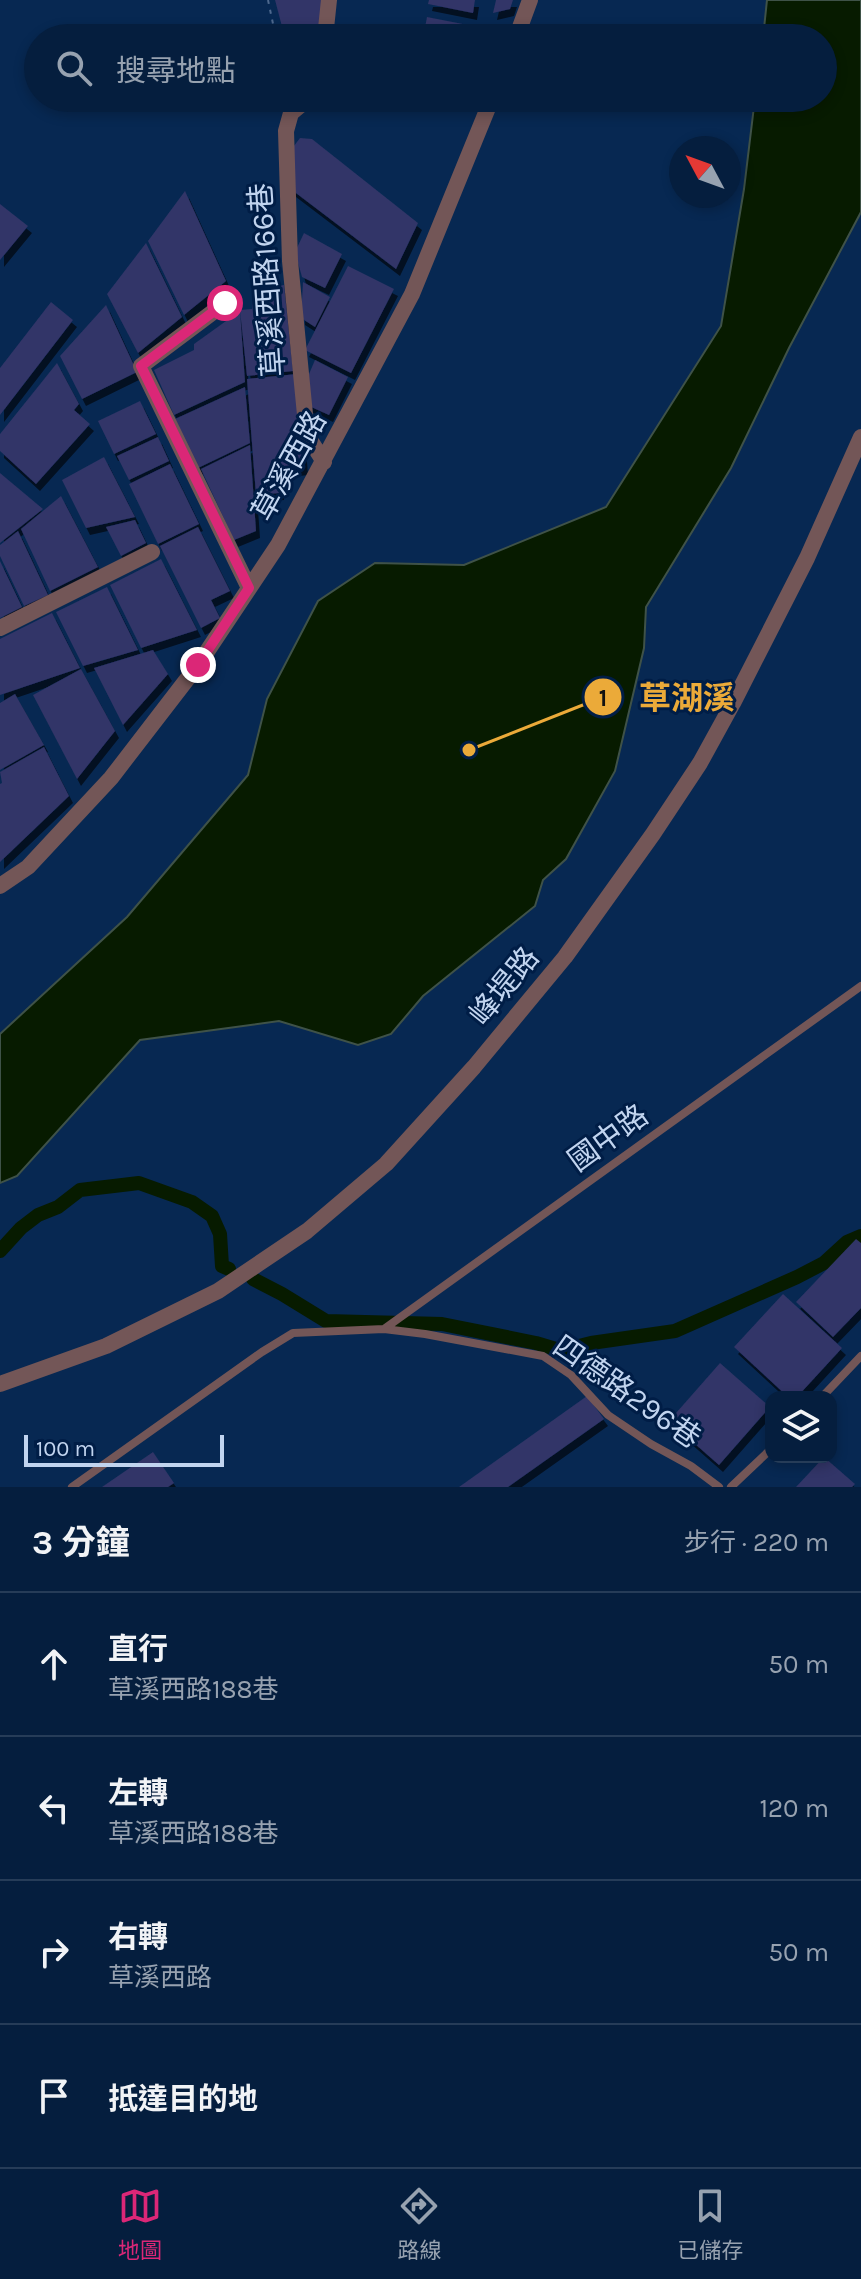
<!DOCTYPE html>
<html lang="zh-TW">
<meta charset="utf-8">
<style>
:root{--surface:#051e3e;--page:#132b49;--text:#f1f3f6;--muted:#97a2b0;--line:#263c58;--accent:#db2777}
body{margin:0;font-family:Karla,"Noto Sans TC",sans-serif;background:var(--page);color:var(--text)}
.controls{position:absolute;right:24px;bottom:24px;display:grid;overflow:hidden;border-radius:16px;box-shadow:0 4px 12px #0003}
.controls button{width:72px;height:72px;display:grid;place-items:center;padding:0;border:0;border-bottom:2px solid var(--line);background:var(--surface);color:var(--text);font:40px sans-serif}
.compass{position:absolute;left:669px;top:136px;width:72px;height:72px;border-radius:50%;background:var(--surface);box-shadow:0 4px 12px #0003;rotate:311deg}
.scale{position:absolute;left:24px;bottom:20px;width:200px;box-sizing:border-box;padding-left:8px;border:4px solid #c1d4ef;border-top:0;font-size:22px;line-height:28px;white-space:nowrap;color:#c1d4ef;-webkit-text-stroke:6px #001d46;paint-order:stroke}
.stop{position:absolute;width:24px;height:24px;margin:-18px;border:6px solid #db2777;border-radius:50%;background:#fff}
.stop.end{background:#db2777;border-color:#fff;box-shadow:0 2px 8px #0008}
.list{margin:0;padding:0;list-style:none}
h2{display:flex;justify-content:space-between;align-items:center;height:104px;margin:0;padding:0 32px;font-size:34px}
h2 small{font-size:26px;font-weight:400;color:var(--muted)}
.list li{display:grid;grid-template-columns:52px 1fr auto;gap:24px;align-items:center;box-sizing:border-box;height:144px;padding:0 32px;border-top:2px solid var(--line)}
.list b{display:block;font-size:30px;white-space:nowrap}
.list p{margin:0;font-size:26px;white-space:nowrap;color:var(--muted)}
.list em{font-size:26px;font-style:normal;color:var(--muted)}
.icon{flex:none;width:44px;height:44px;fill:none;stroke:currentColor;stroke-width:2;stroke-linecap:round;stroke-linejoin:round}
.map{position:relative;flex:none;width:861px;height:1487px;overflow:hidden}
.search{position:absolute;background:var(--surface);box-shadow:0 4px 12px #0003;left:24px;right:24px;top:24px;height:88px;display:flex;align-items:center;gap:20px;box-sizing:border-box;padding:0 28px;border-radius:44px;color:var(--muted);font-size:30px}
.sheet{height:680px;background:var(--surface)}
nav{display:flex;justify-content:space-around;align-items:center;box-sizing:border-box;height:112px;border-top:2px solid var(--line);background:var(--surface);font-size:22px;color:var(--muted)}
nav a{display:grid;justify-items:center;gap:4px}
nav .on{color:var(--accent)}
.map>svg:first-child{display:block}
.water{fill:#071b00;stroke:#3f5248;stroke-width:2}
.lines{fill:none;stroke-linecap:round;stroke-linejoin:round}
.canal{stroke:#071b00;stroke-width:14}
.building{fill:#303567;filter:url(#shadow)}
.path{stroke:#4e698e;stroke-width:2;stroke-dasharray:4 6;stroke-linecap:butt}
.lane{stroke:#735657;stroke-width:8}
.street{stroke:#735657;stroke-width:16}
.route{stroke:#db2777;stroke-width:10}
.labels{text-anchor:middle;stroke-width:6;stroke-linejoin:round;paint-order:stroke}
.street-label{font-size:30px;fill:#c1d4ef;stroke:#001d46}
.leader{fill:none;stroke:#ebaa39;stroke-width:3}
.callout-dot{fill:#ebaa39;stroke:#001d46;stroke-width:3}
.mark-label{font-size:24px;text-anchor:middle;font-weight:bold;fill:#111}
.callout-label{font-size:32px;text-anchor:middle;font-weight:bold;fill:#ebaa39;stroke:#001d46;stroke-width:6;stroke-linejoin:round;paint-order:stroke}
</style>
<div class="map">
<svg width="861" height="1487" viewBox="0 0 861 1487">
<defs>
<filter id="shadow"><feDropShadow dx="4" dy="7" stdDeviation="0" flood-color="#0009"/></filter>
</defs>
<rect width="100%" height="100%" fill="#072852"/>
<path class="water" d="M767,0H861V212L789,348L731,468L646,607L644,648L615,771L566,859L543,880L535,906L423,996L391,1034L358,1045L279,1021L140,1040L17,1176L0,1183V1034L127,917L248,775L267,699L318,601L375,563L464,565L606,507L721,326L744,189L755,98H823V38H763Z"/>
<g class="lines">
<path class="canal" d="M0,1251L21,1228L38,1215L58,1207L80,1190L139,1183L192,1202L212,1216L220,1234L222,1266L229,1269
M253,1279L282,1294L326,1321L442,1324L536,1343L566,1352L571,1348L591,1343L675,1331L797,1277L824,1263L847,1242L861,1236"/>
</g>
<path class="building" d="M275,0H322L319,38H285Z
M429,0H475L473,13L428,4Z
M496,0H513L510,9L493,13Z
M427,17L468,25L466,38H423Z
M300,138L312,139L418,223L396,269L292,190L287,155Z
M185,191L226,281L184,315L148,241Z
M0,204L28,226L0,260Z
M304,233L342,254L325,288L302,277L295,252Z
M146,243L182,317L138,353L107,294Z
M348,266L394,289L351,373L305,350Z
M303,282L330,297L315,327L301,318Z
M284,285L293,371L247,376L240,310L252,309L253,300L264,288Z
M51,302L73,320L0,415V368Z
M106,305L137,372L82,399L60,356Z
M240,311L245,382L174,415L154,370L194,350V344Z
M315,360L348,377L329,415L309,406L306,381Z
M57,363L79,404L74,410L90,424L36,484L0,451V434Z
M297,374L304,468L279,471L280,493L256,495L247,379Z
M245,387L250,443L198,468L175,419Z
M140,401L156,434L114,454L98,421Z
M158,437L169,461L129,480L117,456Z
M250,445L256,531L234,540L201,469Z
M104,457L135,517L86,528L62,480Z
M170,464L199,524L158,544L129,484Z
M0,473L43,509L0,543Z
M61,496L98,567L50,591L21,529Z
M135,520L146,543L121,556L106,527Z
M198,527L230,591L211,600L220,618L201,628L160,546Z
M18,531L48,595L24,606L0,556V545Z
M161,559L197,630L141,648L110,585Z
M0,561L22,607L0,618Z
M107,587L138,650L83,666L56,612Z
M52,613L80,668L0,695V639Z
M153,650L168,674L123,725L94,668Z
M81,669L115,731L77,779L33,695Z
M15,694L44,745L0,770V703Z
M44,747L69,796L0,862V784L2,783L0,772Z
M856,1239L861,1243V1308L833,1337L796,1302Z
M783,1294L842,1348L797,1397H788L734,1347Z
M720,1363L770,1407L719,1465L669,1421Z
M587,1396L604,1419L508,1487H459Z
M153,1452L174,1483L168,1487H102Z
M824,1457L855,1484L852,1487H796Z"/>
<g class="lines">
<path class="path" d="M268,0L276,38"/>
<path class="lane" d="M384,1329L861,986
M822,1397L861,1356
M72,1487L262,1352L293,1333L384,1329L425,1334L543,1356L571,1375L608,1415L651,1444L691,1466L719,1487
M731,1487L771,1449"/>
<path class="street" d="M325,38L329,0
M516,38L530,0
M309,98L291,113L286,131L290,261L307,435L324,462
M225,303L141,366L249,588
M0,628L152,552
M0,886L28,867L111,778L198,665L278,545L412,294L492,98
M0,1384L106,1346L218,1291L307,1231L386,1164L474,1067L565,957L653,834L700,763L733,703L807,558L861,437"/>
</g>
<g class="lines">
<path class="route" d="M198,665L249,588L141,366L225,303"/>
</g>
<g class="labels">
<g class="street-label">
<text transform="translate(267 280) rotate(-94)" y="10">草溪西路166巷</text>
<text transform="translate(289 466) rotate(-61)" y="10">草溪西路</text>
<text transform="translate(504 986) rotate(-51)" y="10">峰堤路</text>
<text transform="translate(608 1138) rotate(-36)" y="10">國中路</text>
<text transform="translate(627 1392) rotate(35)" y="10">四德路296巷</text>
</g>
</g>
<path class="leader" d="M469 750L603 697"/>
<g class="callout-dot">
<circle cx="469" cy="750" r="8"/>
<circle cx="603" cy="697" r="20"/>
</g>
<g class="mark-label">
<text x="603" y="706">1</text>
</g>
<g class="callout-label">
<text x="687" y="709">草湖溪</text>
</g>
</svg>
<div class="controls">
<button><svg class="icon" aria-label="layers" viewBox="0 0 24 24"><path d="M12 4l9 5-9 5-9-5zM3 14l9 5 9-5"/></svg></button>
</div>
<svg class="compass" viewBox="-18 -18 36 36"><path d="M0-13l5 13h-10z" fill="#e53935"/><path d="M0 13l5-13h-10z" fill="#97a2b0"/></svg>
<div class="scale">100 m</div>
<div class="stop" style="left:225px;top:303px"></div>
<div class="stop end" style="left:198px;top:665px"></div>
<div class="search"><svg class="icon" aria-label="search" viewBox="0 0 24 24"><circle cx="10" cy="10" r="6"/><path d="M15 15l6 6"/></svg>搜尋地點</div>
</div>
<section class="sheet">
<h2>3 分鐘<small>步行 · 220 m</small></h2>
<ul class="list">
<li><svg class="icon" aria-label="ahead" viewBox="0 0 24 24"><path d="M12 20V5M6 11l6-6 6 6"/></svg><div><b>直行</b><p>草溪西路188巷</p></div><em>50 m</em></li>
<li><svg class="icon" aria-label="left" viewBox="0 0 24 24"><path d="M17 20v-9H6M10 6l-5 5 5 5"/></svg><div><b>左轉</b><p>草溪西路188巷</p></div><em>120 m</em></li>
<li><svg class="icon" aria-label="right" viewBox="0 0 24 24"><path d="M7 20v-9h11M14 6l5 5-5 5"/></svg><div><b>右轉</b><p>草溪西路</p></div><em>50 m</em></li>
<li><svg class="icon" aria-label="arrive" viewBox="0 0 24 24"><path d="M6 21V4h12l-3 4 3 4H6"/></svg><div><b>抵達目的地</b></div></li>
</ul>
</section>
<nav>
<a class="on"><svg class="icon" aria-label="map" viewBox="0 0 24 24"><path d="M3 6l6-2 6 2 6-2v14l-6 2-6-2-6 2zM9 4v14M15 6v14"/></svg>地圖</a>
<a><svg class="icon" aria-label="directions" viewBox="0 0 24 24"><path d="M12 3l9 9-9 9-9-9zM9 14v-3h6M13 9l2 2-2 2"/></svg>路線</a>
<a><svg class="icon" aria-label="saved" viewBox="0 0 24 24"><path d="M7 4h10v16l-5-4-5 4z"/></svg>已儲存</a>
</nav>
